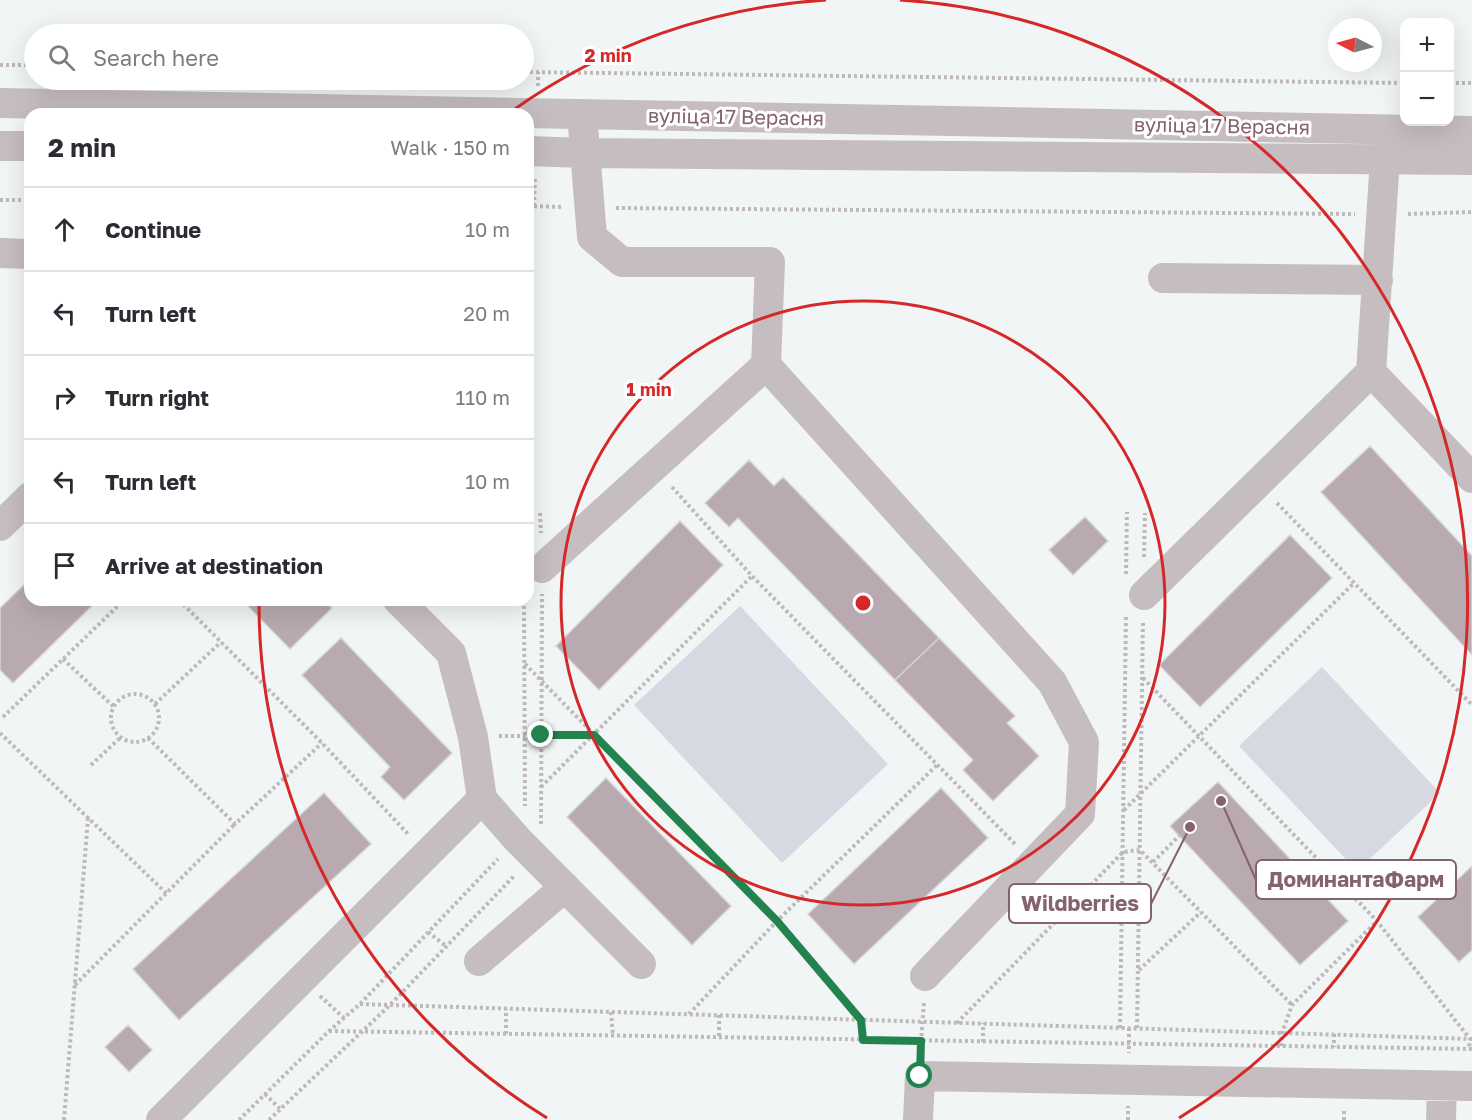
<!DOCTYPE html>
<meta charset="utf-8">
<style>
:root{--surface:#fff;--page:#f2f2f3;--text:#2b2b33;--muted:#7c7c81;--line:#e1e1e2}
body{margin:0;font-family:"Golos Text",sans-serif;background:var(--page);color:var(--text)}
.controls{position:absolute;right:18px;top:18px;display:grid;overflow:hidden;border-radius:12px;box-shadow:0 6px 24px #0002}
.controls button{width:54px;height:54px;display:grid;place-items:center;padding:0;border:0;border-bottom:2px solid var(--line);background:var(--surface);color:var(--text);font:30px sans-serif}
.compass{position:absolute;left:1328px;top:18px;width:54px;height:54px;border-radius:50%;background:var(--surface);box-shadow:0 6px 24px #0002;rotate:276deg}
.stop{position:absolute;width:18px;height:18px;margin:-14px;border:4px solid #22834e;border-radius:50%;background:#fff}
.stop.end{background:#22834e;border-color:#fff;box-shadow:0 2px 6px #0008}
.list{margin:0;padding:0;list-style:none}
h2{display:flex;justify-content:space-between;align-items:center;height:78px;margin:0;padding:0 24px;font-size:26px}
h2 small{font-size:20px;font-weight:400;color:var(--muted)}
.list li{display:grid;grid-template-columns:39px 1fr auto;gap:18px;align-items:center;box-sizing:border-box;height:84px;padding:0 24px;border-top:2px solid var(--line)}
.list b{display:block;font-size:22px;white-space:nowrap}
.list em{font-size:20px;font-style:normal;color:var(--muted)}
.icon{flex:none;width:33px;height:33px;fill:none;stroke:currentColor;stroke-width:2;stroke-linecap:round;stroke-linejoin:round}
.map{position:relative;flex:none;width:1472px;height:1120px;overflow:hidden}
.search{position:absolute;background:var(--surface);box-shadow:0 6px 24px #0002;left:24px;top:24px;width:510px;height:66px;display:flex;align-items:center;gap:15px;box-sizing:border-box;padding:0 21px;border-radius:33px;color:var(--muted);font-size:22px}
.panel{position:absolute;background:var(--surface);box-shadow:0 6px 24px #0002;left:24px;top:108px;width:510px;height:498px;border-radius:18px}
.map>svg:first-child{display:block}
.green{fill:#d7d9e2}
.building{fill:#b8aab0;stroke:#d4d6d7;stroke-width:1.5}
.lines{fill:none;stroke-linecap:round;stroke-linejoin:round}
.path{stroke:#bfb9bb;stroke-width:4;stroke-dasharray:3 3;stroke-linecap:butt}
.minor{stroke:#c6bdc0;stroke-width:30}
.route{stroke:#22834e;stroke-width:8}
.ring{fill:none;stroke:#d62828;stroke-width:3}
.labels{text-anchor:middle;stroke-width:6;stroke-linejoin:round;paint-order:stroke}
.street-label{font-size:20px;fill:#84626f;stroke:#fff}
.centre{fill:#d62828;stroke:#fff;stroke-width:3}
.ring-label{font-size:18px;text-anchor:middle;font-weight:bold;fill:#d62828;stroke:#fff;stroke-width:6;stroke-linejoin:round;paint-order:stroke}
.leader{fill:none;stroke:#84626f;stroke-width:2}
.callout-dot{fill:#84626f;stroke:#fff;stroke-width:2}
.callout{fill:#fff;stroke:#84626f;stroke-width:2}
.callout-label{font-size:21px;text-anchor:middle;font-weight:bold;fill:#84626f}
</style>
<div class="map">
<svg width="1472" height="1120" viewBox="0 0 1472 1120">
<rect width="100%" height="100%" fill="#f1f5f5"/>
<path class="green" d="M740,606L888,764L782,863L634,705Z
M1322,667L1440,793L1357,871L1239,746Z"/>
<path class="building" d="M1370,446L1472,556V655L1321,492Z
M749,460L774,486L783,477L939,638L895,680L738,518L729,527L705,503Z
M1085,517L1108,541L1073,575L1049,550Z
M680,521L723,565L599,690L556,646Z
M1290,535L1332,578L1200,707L1159,665Z
M30,579V600H98L13,683L0,670V608Z
M242,600H324L332,608L290,649Z
M341,638L452,753L404,800L381,777L390,767L302,675Z
M939,638L1015,716L1007,723L1039,756L993,801L963,770L973,760L895,680Z
M606,778L731,906L692,945L567,817Z
M1218,782L1348,921L1300,965L1170,826Z
M941,788L988,838L854,964L808,914Z
M324,793L371,844L179,1020L133,969Z
M1472,866V950L1459,962L1418,917Z
M128,1025L152,1050L129,1072L105,1047Z"/>
<g class="lines">
<path class="path" d="M0,65H34
M524,72L1404,83
M1450,83H1472
M538,86V72
M0,200H30
M528,206L563,207
M534,206L535,177
M616,208L1355,214
M1408,214L1472,212
M672,487L752,576L1016,845
M1277,503L1472,705
M540,513L541,533
M1144,557L1145,513
M1126,574L1127,512
M179,600L322,743L409,835
M524,600L525,806
M63,659L114,707
M525,664L777,921L861,1020L863,1040
M1143,678L1377,921L1470,1039L1469,1049
M111 718a24 24 0 1 1 48 0a24 24 0 1 1-48 0Z
M155,704L221,642
M3,717L124,600
M0,733L167,894
M499,736H525
M541,736L593,735
M148,738L235,824L322,743
M91,765L121,737
M541,787L752,576
M1124,810L1354,583
M541,824L542,594
M1153,862L1179,836
M428,932L446,946
M1139,970L1201,912
M75,985L235,824
M320,996L344,1018
M360,1004L1472,1039
M611,1012L613,1036
M689,1014L777,921L937,765
M719,1015V1038
M957,1023L1123,852L1140,850L1292,1005
M1120,1028L1126,615
M1129,1028V1053
M1137,1028L1143,621
M329,1031L1472,1049
M506,1034V1009
M1334,1034V1047
M921,1042L924,1002
M983,1042V1023
M1281,1046L1282,1033L1292,1005L1377,921
M265,1094L280,1109
M64,1120L88,818
M239,1120L329,1031L360,1004L498,859
M269,1120L390,1005L515,875
M1128,1120V1106
M1344,1120V1109"/>
<path class="minor" d="M0,103L1472,131
M582,114L592,237L622,262H770L766,365L1052,682L1084,742L1080,814L925,976
M0,146H30
M528,151L585,153L1472,160
M0,253L30,254
M1163,278L1378,280
M1371,372L1472,478
M0,526L30,497
M542,568L766,365
M1144,595L1371,372L1385,159
M398,600L451,653L473,737L482,799L517,839L641,964
M479,961L565,887
M161,1120L482,799
M918,1120L920,1076L1472,1086
M1441,1120L1442,1086"/>
</g>
<g class="lines">
<path class="route" d="M541,735H594L777,921L861,1020L863,1040L921,1041L920,1076"/>
</g>
<g class="ring">
<circle cx="863" cy="603" r="302"/>
<path d="M547 1118A604 604 0 0 1 259 603M512 111A604 604 0 0 1 826 0M900 0A604 604 0 0 1 1179 1118"/>
</g>
<g class="labels">
<g class="street-label">
<text transform="translate(736 117) rotate(1)" y="7">вуліца 17 Верасня</text>
<text transform="translate(1222 126) rotate(1)" y="7">вуліца 17 Верасня</text>
</g>
</g>
<circle cx="863" cy="603" r="9" class="centre"/>
<g class="ring-label">
<text x="608" y="62">2 min</text>
<text x="649" y="396">1 min</text>
</g>
<path class="leader" d="M1221 801L1256 880M1190 827L1151 904"/>
<g class="callout-dot">
<circle cx="1221" cy="801" r="6"/>
<circle cx="1190" cy="827" r="6"/>
</g>
<g class="callout">
<rect x="1256" y="860" width="200" height="39" rx="6"/>
<rect x="1009" y="884" width="142" height="39" rx="6"/>
</g>
<g class="callout-label">
<text x="1356" y="887">ДоминантаФарм</text>
<text x="1080" y="911">Wildberries</text>
</g>
</svg>
<div class="controls">
<button>+</button>
<button>−</button>
</div>
<svg class="compass" viewBox="-18 -18 36 36"><path d="M0-13l5 13h-10z" fill="#e53935"/><path d="M0 13l5-13h-10z" fill="#7c7c81"/></svg>
<div class="stop" style="left:920px;top:1076px"></div>
<div class="stop end" style="left:541px;top:735px"></div>
<div class="search"><svg class="icon" aria-label="search" viewBox="0 0 24 24"><circle cx="10" cy="10" r="6"/><path d="M15 15l6 6"/></svg>Search here</div>
<section class="panel">
<h2>2 min<small>Walk · 150 m</small></h2>
<ul class="list">
<li><svg class="icon" aria-label="ahead" viewBox="0 0 24 24"><path d="M12 20V5M6 11l6-6 6 6"/></svg><div><b>Continue</b></div><em>10 m</em></li>
<li><svg class="icon" aria-label="left" viewBox="0 0 24 24"><path d="M17 20v-9H6M10 6l-5 5 5 5"/></svg><div><b>Turn left</b></div><em>20 m</em></li>
<li><svg class="icon" aria-label="right" viewBox="0 0 24 24"><path d="M7 20v-9h11M14 6l5 5-5 5"/></svg><div><b>Turn right</b></div><em>110 m</em></li>
<li><svg class="icon" aria-label="left" viewBox="0 0 24 24"><path d="M17 20v-9H6M10 6l-5 5 5 5"/></svg><div><b>Turn left</b></div><em>10 m</em></li>
<li><svg class="icon" aria-label="arrive" viewBox="0 0 24 24"><path d="M6 21V4h12l-3 4 3 4H6"/></svg><div><b>Arrive at destination</b></div></li>
</ul>
</section>
</div>
